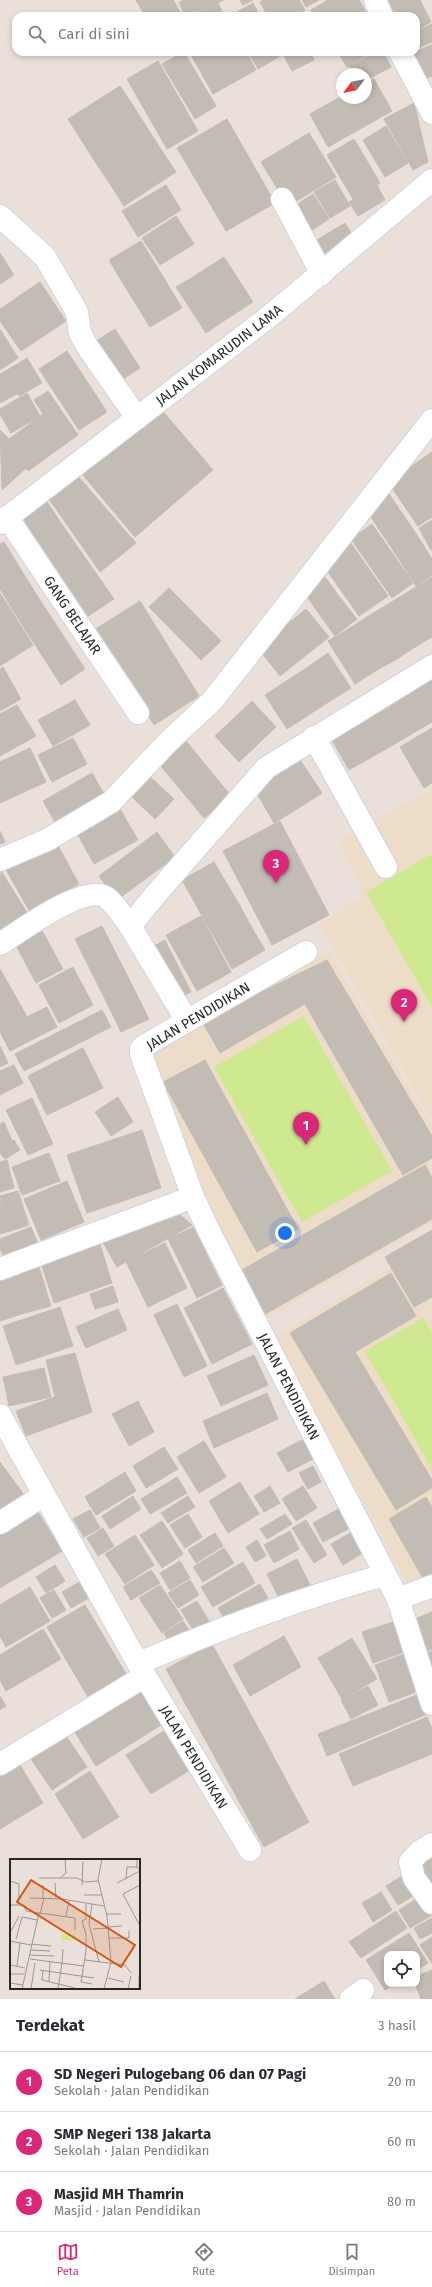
<!DOCTYPE html>
<html lang="id">
<meta charset="utf-8">
<style>
:root{--surface:#fff;--page:#f2f2f3;--text:#2b2b33;--muted:#7c7c81;--line:#e1e1e2;--accent:#db2777}
body{margin:0;font-family:"Fira Sans",sans-serif;background:var(--page);color:var(--text)}
.controls{position:absolute;right:12px;bottom:12px;display:grid;overflow:hidden;border-radius:8px;box-shadow:0 2px 6px #0003}
.controls button{width:36px;height:36px;display:grid;place-items:center;padding:0;border:0;border-bottom:1px solid var(--line);background:var(--surface);color:var(--text);font:20px sans-serif}
.compass{position:absolute;left:336px;top:68px;width:36px;height:36px;border-radius:50%;background:var(--surface);box-shadow:0 2px 6px #0003;rotate:238deg}
.you{position:absolute;left:285px;top:1233px;width:14px;height:14px;margin:-10px;border:3px solid #fff;border-radius:50%;background:#1a73e8;box-shadow:0 0 0 6px #1a73e833}
.badge{display:grid;place-items:center;width:26px;height:26px;border-radius:50%;background:var(--accent);color:#fff;font-size:13px;font-weight:700}
.pin{position:absolute;translate:-50% -33px;filter:drop-shadow(0 1px 2px #0008)}
.pin::after{content:'';position:absolute;top:21px;width:14px;height:12px;background:inherit;clip-path:polygon(0 0,100% 0,50% 100%)}
.list{margin:0;padding:0;list-style:none}
h2{display:flex;justify-content:space-between;align-items:center;height:52px;margin:0;padding:0 16px;font-size:17px}
h2 small{font-size:13px;font-weight:400;color:var(--muted)}
.list li{display:grid;grid-template-columns:26px 1fr auto;gap:12px;align-items:center;box-sizing:border-box;height:60px;padding:0 16px;border-top:1px solid var(--line)}
.list b{display:block;font-size:15px;white-space:nowrap}
.list p{margin:0;font-size:13px;white-space:nowrap;color:var(--muted)}
.list em{font-size:13px;font-style:normal;color:var(--muted)}
.icon{flex:none;width:22px;height:22px;fill:none;stroke:currentColor;stroke-width:2;stroke-linecap:round;stroke-linejoin:round}
.map{position:relative;flex:none;width:432px;height:1999px;overflow:hidden}
.search{position:absolute;background:var(--surface);box-shadow:0 2px 6px #0003;left:12px;right:12px;top:12px;height:44px;display:flex;align-items:center;gap:10px;box-sizing:border-box;padding:0 14px;border-radius:12px;color:var(--muted);font-size:15px}
.sheet{height:232px;background:var(--surface)}
nav{display:flex;justify-content:space-around;align-items:center;box-sizing:border-box;height:56px;border-top:1px solid var(--line);background:var(--surface);font-size:11px;color:var(--muted)}
nav a{display:grid;justify-items:center;gap:2px}
nav .on{color:var(--accent)}
.map>svg:first-child{display:block}
.education{fill:#eddcc7}
.pitch{fill:#cfe990}
.building{fill:#c2bcb5;stroke:#c5bcb3}
.lines{fill:none;stroke-linecap:round;stroke-linejoin:round}
.minor-casing{stroke:#ced4e1;stroke-width:24}
.minor{stroke:#fff;stroke-width:22}
.labels{text-anchor:middle;stroke-width:3.5;stroke-linejoin:round;paint-order:stroke}
.street-label{font-size:14px;fill:#272727;stroke:#fff}
.inset-road{fill:none;stroke:#9c9692;stroke-width:1}
.view{fill:#d5540f;fill-opacity:0.15;stroke:#d5540f;stroke-width:2}
.inset-edge{fill:none;stroke:#272727;stroke-width:2}
</style>
<div class="map">
<svg width="432" height="1999" viewBox="0 0 432 1999">
<rect width="100%" height="100%" fill="#eae0d9"/>
<path class="education" d="M432,789V1120L319,924L361,898L360,886L339,840Z
M329,951L432,1128V1162L428,1164L432,1172V1222L258,1323L144,1054L199,1017Z
M432,1242V1580L409,1587L275,1337Z"/>
<path class="pitch" d="M432,854V1007L366,892Z
M304,1016L392,1171L302,1222L214,1067Z
M423,1318L432,1333V1469L365,1351Z"/>
<path class="building" d="M136,0H173L178,8L164,16H145Z
M184,0H224L188,16H185L179,2Z
M240,0H253L243,5Z
M263,0H299L305,10L295,16H268L260,2Z
M302,0H319L306,7Z
M328,0H359L366,12L360,16H314L311,10Z
M388,0H420L431,22L416,30V16H396Z
M218,3L224,16H192Z
M253,3L260,16H230Z
M178,8L182,16H164Z
M432,24V42L416,49V31Z
M432,45V76L417,82L406,55Z
M184,52L216,106L195,119L162,64Z
M246,52L256,70L213,94L190,53Z
M248,52H281L282,55L258,69Z
M282,52H310L314,60L292,71Z
M338,52H372L347,67Z
M376,52H383L391,67L366,80V74H354L350,66Z
M158,61L198,131L167,149L127,79Z
M374,79L392,111L328,147L310,114L342,96L366,98V83Z
M120,86L132,104L80,138L68,119Z
M414,103L428,162L413,170L384,119Z
M132,104L146,126L94,160L80,138Z
M227,119L275,203L226,231L177,148Z
M146,126L162,151L110,184L94,160Z
M386,126L408,163L385,177L363,140Z
M309,133L336,177L288,206L261,162Z
M354,139L380,183L353,199L327,155Z
M162,151L176,172L124,206L110,184Z
M335,180L350,206L330,218L314,192Z
M166,185L181,210L138,237L122,211Z
M377,185L385,200L358,216L349,202Z
M313,194L329,219L312,230L296,205Z
M176,216L194,244L160,265L142,238Z
M345,223L353,236L323,254L315,241Z
M141,241L156,265L124,285L109,260Z
M0,253L14,275L0,284Z
M224,257L253,302L222,322L193,277Z
M156,265L182,308L150,327L124,285Z
M193,277L222,322L206,333L176,287Z
M40,282L66,321L21,351L0,321V309Z
M0,329L18,358L0,370Z
M115,329L140,368L118,382L93,343Z
M67,351L107,412L79,430L39,369Z
M27,358L42,383L19,396L4,372Z
M4,372L17,394L0,403V374Z
M48,391L78,435L28,471L26,468L2,490L0,430L9,439L43,414L34,400Z
M27,393L40,416L11,433L0,414V409Z
M160,408L213,470L179,499L127,437Z
M127,437L179,499L135,537L82,474Z
M432,452V480L419,461Z
M419,461L432,480V517L418,526L388,482Z
M77,475L136,543L100,572L47,496Z
M389,494L415,532L391,547L366,510Z
M44,497L61,523L30,545L12,519Z
M432,520V549L431,550L419,528Z
M61,523L114,599L82,620L30,545Z
M372,524L413,583L392,598L351,539Z
M415,532L432,559V575L416,586L391,547Z
M4,542L36,594L12,609L0,589V544Z
M350,542L388,596L359,616L321,562Z
M325,577L338,595L317,611L304,592Z
M432,577V624L411,590Z
M169,588L221,641L201,660L149,607Z
M411,590L432,624V637L412,649L385,606Z
M0,593L33,645L0,666Z
M36,594L85,669L61,685L12,609Z
M338,595L357,619L335,636L317,611Z
M140,601L199,696L154,725L94,630Z
M385,606L412,649L397,659L370,615Z
M306,609L329,637L280,676L258,648Z
M370,615L397,659L377,670L350,628Z
M350,628L377,670L355,684L328,641Z
M328,653L351,688L327,703L305,669Z
M3,667L21,699L0,711V669Z
M305,669L327,703L287,729L265,695Z
M432,676V722L393,745L373,711Z
M75,700L90,725L53,746L38,720Z
M252,701L276,727L239,762L215,736Z
M17,705L36,736L0,756V714Z
M373,711L393,745L349,770L328,733Z
M432,728V766L415,738Z
M182,736L231,796L204,818L155,759Z
M73,738L87,764L52,782L38,755Z
M415,738L432,766V783L424,788L400,747Z
M30,748L46,782L0,803V762Z
M298,757L322,793L297,809L275,775Z
M145,772L174,799L155,819L127,792Z
M92,773L108,801L59,829L43,801Z
M275,775L297,809L274,823L255,790Z
M120,809L138,840L94,864L77,833Z
M280,821L329,915L272,945L223,851Z
M0,831L5,842L0,844Z
M157,832L175,857L117,900L99,876Z
M55,840L79,884L54,898L29,855Z
M29,855L54,898L30,912L5,868Z
M214,862L239,904L206,923L182,880Z
M1,871L31,919L12,931L0,912Z
M239,904L248,921L216,940L206,923Z
M0,912L12,931L0,938Z
M201,916L231,972L197,991L166,935Z
M248,921L265,950L232,969L216,940Z
M102,926L135,991L108,1005L75,939Z
M40,927L63,969L36,983L14,942Z
M165,940L176,962L163,969L152,947Z
M327,960L432,1136V1158L403,1175L305,1004L220,1053L202,1021Z
M176,962L191,992L179,998L163,969Z
M73,967L93,1005L59,1023L39,985Z
M0,969L16,997L0,1006Z
M135,991L149,1019L121,1032L108,1005Z
M16,997L27,1017L47,1007L57,1027L10,1051L0,1032V1006Z
M102,1010L111,1027L24,1071L15,1054Z
M0,1046L8,1063L0,1067Z
M83,1048L103,1088L47,1115L28,1076Z
M205,1060L298,1229L257,1252L163,1082Z
M14,1065L23,1083L0,1095V1071Z
M118,1097L133,1122L111,1136L95,1112Z
M32,1098L53,1144L28,1155L6,1110Z
M4,1122L12,1141L14,1140L20,1150L5,1159L0,1153V1124Z
M142,1130L161,1188L123,1201L103,1143Z
M103,1143L123,1201L87,1213L67,1155Z
M49,1153L60,1181L22,1195L12,1167Z
M7,1160L14,1188L0,1192V1162Z
M425,1165L432,1178V1219L260,1317L235,1274Z
M67,1181L84,1222L41,1240L24,1199Z
M18,1191L29,1225L10,1231L0,1196Z
M0,1200L10,1231L0,1234Z
M173,1209L192,1225L117,1267L100,1237Z
M31,1227L38,1244L4,1258L0,1248V1239Z
M194,1227L208,1257L183,1269L168,1239Z
M432,1230V1297L414,1307L385,1257Z
M99,1241L112,1283L54,1303L40,1260Z
M165,1243L187,1288L148,1307L126,1262Z
M208,1257L222,1285L197,1298L183,1269Z
M38,1264L51,1306L25,1313L13,1272Z
M13,1272L25,1313L0,1321V1276Z
M391,1273L416,1316L355,1352L432,1480V1488L396,1510L290,1333Z
M113,1286L118,1302L95,1309L90,1294Z
M223,1288L238,1317L199,1337L184,1308Z
M177,1304L207,1366L184,1377L154,1315Z
M60,1307L73,1346L16,1365L3,1326Z
M118,1309L127,1330L86,1348L76,1327Z
M238,1317L252,1344L212,1364L199,1337Z
M75,1353L92,1412L26,1436L16,1411L55,1397L46,1360Z
M254,1355L268,1385L221,1406L207,1376Z
M44,1368L51,1397L9,1406L3,1377Z
M267,1393L278,1419L214,1448L203,1421Z
M138,1401L154,1432L129,1446L112,1414Z
M304,1439L315,1458L288,1472L277,1453Z
M204,1441L226,1477L199,1493L177,1457Z
M164,1447L178,1469L146,1488L133,1466Z
M0,1462L24,1495L0,1512Z
M313,1466L321,1482L308,1489L299,1473Z
M125,1472L136,1491L96,1515L85,1497Z
M177,1477L187,1493L150,1514L141,1499Z
M240,1482L259,1514L228,1533L209,1501Z
M270,1486L280,1503L264,1512L254,1496Z
M303,1486L317,1508L296,1521L282,1499Z
M133,1496L141,1509L110,1529L102,1516Z
M188,1496L195,1507L168,1523L161,1513Z
M426,1497L432,1507V1573L423,1578L389,1519Z
M35,1507L62,1551L0,1588V1529Z
M340,1508L350,1528L323,1542L313,1523Z
M90,1510L100,1528L84,1537L73,1519Z
M188,1514L202,1537L185,1548L170,1525Z
M285,1514L292,1524L267,1539L260,1529Z
M306,1520L327,1555L314,1563L292,1528Z
M162,1521L183,1554L162,1568L140,1535Z
M103,1528L114,1546L98,1556L87,1538Z
M290,1531L299,1549L274,1563L264,1545Z
M354,1531L366,1551L343,1565L331,1544Z
M215,1533L223,1546L196,1563L188,1550Z
M135,1535L154,1565L125,1584L105,1554Z
M257,1540L266,1556L255,1562L246,1547Z
M224,1548L234,1563L203,1582L193,1567Z
M297,1559L311,1587L281,1602L267,1574Z
M180,1561L190,1578L170,1590L160,1573Z
M243,1562L255,1583L213,1607L201,1587Z
M55,1565L65,1581L46,1593L36,1577Z
M151,1570L160,1583L131,1600L123,1587Z
M83,1580L92,1596L71,1608L62,1592Z
M190,1580L199,1595L178,1608L168,1593Z
M260,1584L268,1598L226,1622L218,1608Z
M160,1585L183,1619L162,1633L139,1598Z
M30,1587L50,1621L6,1647L0,1636V1605Z
M54,1590L66,1610L52,1618L40,1598Z
M197,1601L212,1626L196,1635L181,1610Z
M85,1605L103,1635L65,1658L47,1627Z
M432,1612V1649L421,1654L407,1622Z
M183,1621L193,1636L173,1648L164,1633Z
M396,1621L407,1651L373,1663L362,1632Z
M43,1629L61,1659L6,1691L0,1680V1655Z
M103,1635L129,1679L91,1702L65,1658Z
M284,1636L301,1667L250,1696L233,1665Z
M352,1638L377,1679L342,1699L318,1658Z
M212,1644L262,1735L216,1759L166,1669Z
M432,1651V1683L420,1656Z
M407,1653L421,1690L389,1702L375,1665Z
M143,1681L167,1721L96,1766L71,1726Z
M368,1686L378,1705L351,1719L341,1700Z
M419,1694L427,1714L327,1756L318,1734Z
M0,1696L6,1706L0,1710Z
M427,1717L432,1729V1754L353,1786L339,1754Z
M170,1727L195,1767L151,1794L126,1755Z
M262,1735L293,1793L248,1818L216,1759Z
M66,1736L87,1767L52,1790L31,1759Z
M17,1760L43,1803L0,1829V1770Z
M90,1771L119,1817L83,1839L55,1794Z
M293,1793L309,1822L264,1847L248,1818Z
M432,1856V1895L415,1867Z
M410,1871L422,1891L398,1905L386,1886Z
M381,1892L392,1910L373,1922L362,1903Z
M423,1895L432,1911V1915L410,1928L399,1910Z
M396,1911L407,1928L361,1958L349,1942Z
M432,1918V1933L420,1939L414,1928Z
M409,1933L428,1963L417,1970V1954H387V1984H395L385,1990L366,1960Z
M432,1937V1963L420,1945Z
M432,1970V1999H421L415,1984H417V1976Z
M324,1981L335,1999H295Z"/>
<g class="lines">
<g class="minor-casing">
<g id="minor">
<path d="M375,0L382,16"/>
<path d="M400,52L432,113"/>
<path d="M282,199L322,274"/>
<path d="M0,216L45,257L77,312L80,333L87,346L137,418"/>
<path id="s1" d="M7,517L138,713"/>
<path id="s2" d="M0,523L271,315L432,180"/>
<path d="M314,737L386,867"/>
<path d="M0,860L47,840L111,802L169,741L212,701L432,420"/>
<path d="M130,926L187,1021"/>
<path d="M0,944C19,932 86,882 107,898C116,905 123,917 130,926L156,894L266,768L432,666"/>
<path id="s3" d="M306,952L144,1046L141,1049V1054L193,1197L209,1231L398,1599L432,1704"/>
<path d="M0,1269L193,1197"/>
<path id="s4" d="M0,1415L145,1676L250,1850"/>
<path d="M0,1523L44,1495"/>
<path d="M398,1599L432,1586"/>
<path d="M139,1663C220,1629 300,1598 385,1575"/>
<path d="M0,1764L145,1676"/>
<path d="M432,1844L419,1852L410,1862L414,1878L432,1903"/>
<path d="M351,1999L363,1990"/>
</g>
</g>
<use href="#minor" class="minor"/>
</g>
<g class="labels">
<g class="street-label">
<text dy="5" stroke="none"><textPath href="#s2" startOffset="276">JALAN KOMARUDIN LAMA</textPath></text>
<text dy="5" stroke="none"><textPath href="#s1" startOffset="118">GANG BELAJAR</textPath></text>
<text transform="translate(198 1016) rotate(-31)" y="5">JALAN PENDIDIKAN</text>
<text dy="5" stroke="none"><textPath href="#s3" startOffset="561">JALAN PENDIDIKAN</textPath></text>
<text dy="5" stroke="none"><textPath href="#s4" startOffset="393">JALAN PENDIDIKAN</textPath></text>
</g>
</g>
<g transform="translate(10 1859)">
<rect width="130" height="130" fill="#eae0d9"/>
<path d="M51,75L66,76V81H51Z" fill="#cfe990"/>
<path class="inset-road" d="M92,0L88,20L97,57L101,103L94,130M127,0V8L130,11M51,18L56,14L55,0M29,19H67L75,23L89,22M116,20L117,8H127M0,22L9,25V40M45,24L46,39M107,24L130,12M72,26L73,2M130,26L113,35L130,67M74,36H92M20,39L52,40L94,47M33,39V26M76,45V60L72,62L76,75V92L71,123L82,125M82,45L79,65L89,103M0,46H14L16,52L29,54L65,59V71M30,55L34,39M96,55H111M56,57L59,42M98,68L112,67M83,70L98,69M0,74L9,57M99,79H119V72M6,80L12,58L27,61M0,82L21,86M21,85L41,87M21,91L40,92M20,96L44,97M20,100L74,107M75,101L115,106L121,114M52,104L53,90M0,106L15,109M7,107L10,84M30,111L84,119M33,112L32,121L69,130M0,115H14M98,119L114,123M39,122L40,102M0,124L13,126M12,130L29,54M21,130L25,104M48,130L52,104M118,130L121,117M129,130V117"/>
<path class="view" d="M21,21L125,86L111,108L7,43Z"/>
<rect width="130" height="130" class="inset-edge"/>
</g>
</svg>
<div class="controls">
<button><svg class="icon" aria-label="locate" viewBox="0 0 24 24"><circle cx="12" cy="12" r="6"/><path d="M12 2v4M12 18v4M2 12h4M18 12h4"/></svg></button>
</div>
<svg class="compass" viewBox="-18 -18 36 36"><path d="M0-13l5 13h-10z" fill="#e53935"/><path d="M0 13l5-13h-10z" fill="#7c7c81"/></svg>
<div class="you"></div>
<div class="pin badge" style="left:306px;top:1145px">1</div>
<div class="pin badge" style="left:404px;top:1022px">2</div>
<div class="pin badge" style="left:276px;top:883px">3</div>
<div class="search"><svg class="icon" aria-label="search" viewBox="0 0 24 24"><circle cx="10" cy="10" r="6"/><path d="M15 15l6 6"/></svg>Cari di sini</div>
</div>
<section class="sheet">
<h2>Terdekat<small>3 hasil</small></h2>
<ul class="list">
<li><span class="badge">1</span><div><b>SD Negeri Pulogebang 06 dan 07 Pagi</b><p>Sekolah · Jalan Pendidikan</p></div><em>20 m</em></li>
<li><span class="badge">2</span><div><b>SMP Negeri 138 Jakarta</b><p>Sekolah · Jalan Pendidikan</p></div><em>60 m</em></li>
<li><span class="badge">3</span><div><b>Masjid MH Thamrin</b><p>Masjid · Jalan Pendidikan</p></div><em>80 m</em></li>
</ul>
</section>
<nav>
<a class="on"><svg class="icon" aria-label="map" viewBox="0 0 24 24"><path d="M3 6l6-2 6 2 6-2v14l-6 2-6-2-6 2zM9 4v14M15 6v14"/></svg>Peta</a>
<a><svg class="icon" aria-label="directions" viewBox="0 0 24 24"><path d="M12 3l9 9-9 9-9-9zM9 14v-3h6M13 9l2 2-2 2"/></svg>Rute</a>
<a><svg class="icon" aria-label="saved" viewBox="0 0 24 24"><path d="M7 4h10v16l-5-4-5 4z"/></svg>Disimpan</a>
</nav>
